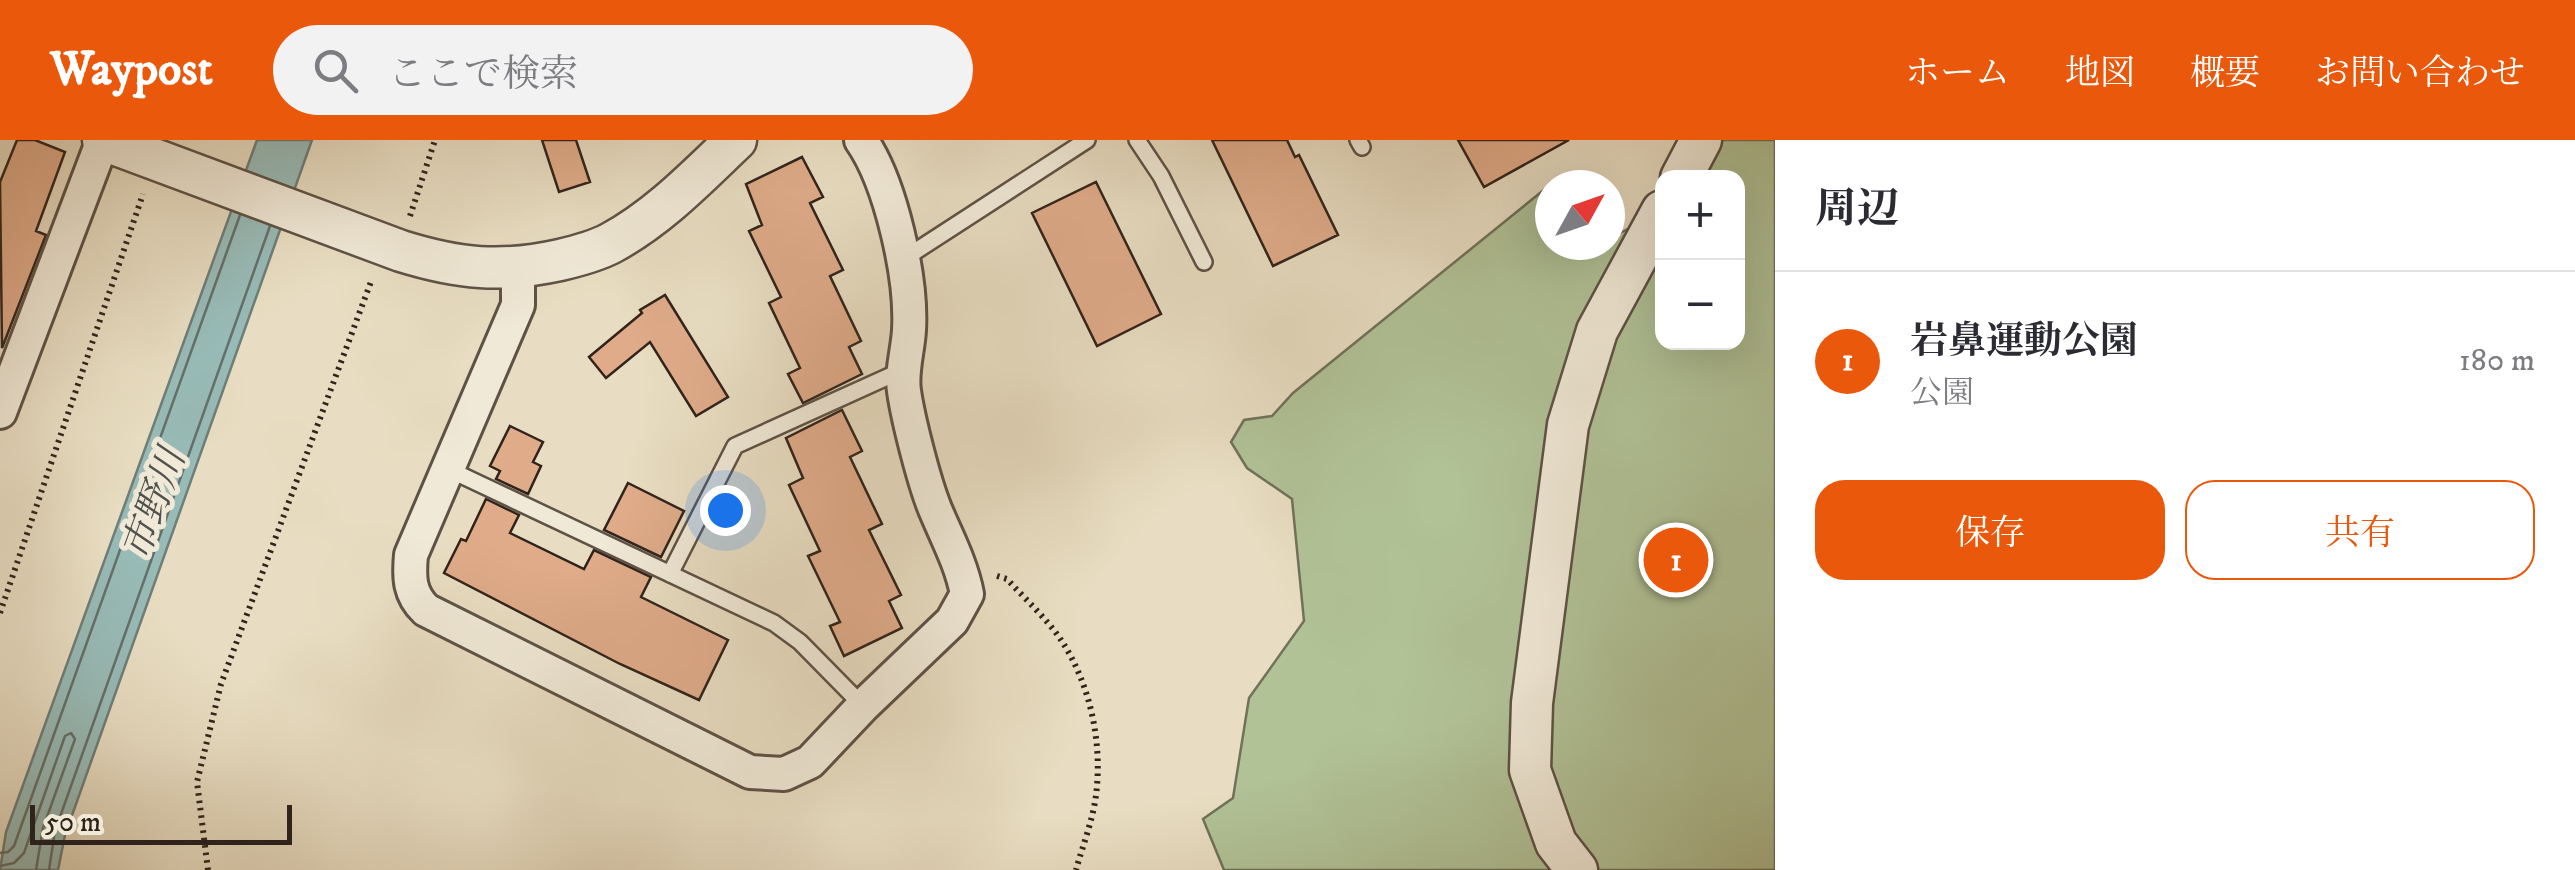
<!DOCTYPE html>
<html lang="ja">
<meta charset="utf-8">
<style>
:root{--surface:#fff;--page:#f2f2f3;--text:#2b2b33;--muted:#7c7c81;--line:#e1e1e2;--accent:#ea580c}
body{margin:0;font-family:"IM FELL DW Pica","Noto Serif JP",serif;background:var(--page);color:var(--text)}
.controls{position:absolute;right:30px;top:30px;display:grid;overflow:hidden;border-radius:20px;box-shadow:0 10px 40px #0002}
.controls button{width:90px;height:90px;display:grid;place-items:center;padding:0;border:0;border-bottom:2px solid var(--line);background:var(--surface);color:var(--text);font:50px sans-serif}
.compass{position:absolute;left:1535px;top:30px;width:90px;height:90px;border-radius:50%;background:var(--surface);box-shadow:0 10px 40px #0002;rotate:50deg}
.scale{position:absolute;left:30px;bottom:25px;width:262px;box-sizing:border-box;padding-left:10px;border:5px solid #30231c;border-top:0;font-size:28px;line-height:35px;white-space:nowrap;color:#30231c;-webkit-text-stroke:8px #f0e9d7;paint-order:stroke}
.you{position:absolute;left:725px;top:370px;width:35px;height:35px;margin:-25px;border:8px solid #fff;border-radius:50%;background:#1a73e8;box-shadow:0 0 0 15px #1a73e833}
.badge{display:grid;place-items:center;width:65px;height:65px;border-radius:50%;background:var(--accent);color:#fff;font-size:32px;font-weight:700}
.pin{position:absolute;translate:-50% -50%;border:5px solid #fff;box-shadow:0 2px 10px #0006}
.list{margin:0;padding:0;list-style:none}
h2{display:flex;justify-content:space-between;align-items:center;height:130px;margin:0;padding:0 40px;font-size:42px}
h2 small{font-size:32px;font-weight:400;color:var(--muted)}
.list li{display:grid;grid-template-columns:65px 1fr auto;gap:30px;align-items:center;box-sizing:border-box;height:180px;padding:0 40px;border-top:2px solid var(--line)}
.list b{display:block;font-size:38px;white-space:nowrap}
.list p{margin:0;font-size:32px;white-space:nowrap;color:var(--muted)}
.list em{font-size:32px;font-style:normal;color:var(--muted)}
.actions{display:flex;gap:20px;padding:30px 40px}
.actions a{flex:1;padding:22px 0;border:2px solid var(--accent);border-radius:30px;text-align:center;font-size:35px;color:var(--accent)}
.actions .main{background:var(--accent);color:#fff}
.icon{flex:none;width:55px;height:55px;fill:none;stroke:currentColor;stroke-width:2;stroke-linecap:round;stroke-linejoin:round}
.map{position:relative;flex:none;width:1775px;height:730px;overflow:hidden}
header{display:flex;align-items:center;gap:60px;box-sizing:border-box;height:140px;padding:0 50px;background:var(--accent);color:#fff}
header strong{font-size:48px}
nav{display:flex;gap:55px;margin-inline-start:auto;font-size:35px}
.search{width:700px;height:90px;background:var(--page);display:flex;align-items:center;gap:25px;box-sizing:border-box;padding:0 35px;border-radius:55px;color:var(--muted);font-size:38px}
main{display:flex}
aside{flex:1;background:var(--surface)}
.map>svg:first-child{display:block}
.green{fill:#b1c297;stroke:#70725a;stroke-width:2.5}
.water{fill:#98bbb7;stroke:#6e7e79;stroke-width:2.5}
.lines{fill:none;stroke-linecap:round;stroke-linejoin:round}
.shore{stroke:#646f6a;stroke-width:2.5}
.building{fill:#dfab89;stroke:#30231c;stroke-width:2.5}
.service-casing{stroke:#5e5246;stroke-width:20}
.minor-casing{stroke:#5e5246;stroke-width:38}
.tertiary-casing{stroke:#5e5246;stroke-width:45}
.path{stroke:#30231c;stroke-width:6;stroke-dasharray:2.5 5;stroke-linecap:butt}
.service{stroke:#f0e9d7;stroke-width:15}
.minor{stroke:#f0e9d7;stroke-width:32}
.tertiary{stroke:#f0e9d7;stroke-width:40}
.labels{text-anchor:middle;stroke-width:10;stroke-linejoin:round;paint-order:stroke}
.water-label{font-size:38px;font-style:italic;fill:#4f514a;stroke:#f0e9d7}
</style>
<header>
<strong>Waypost</strong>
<div class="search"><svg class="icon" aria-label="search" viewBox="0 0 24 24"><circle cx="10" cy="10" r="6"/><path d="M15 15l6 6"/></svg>ここで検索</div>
<nav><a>ホーム</a><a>地図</a><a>概要</a><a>お問い合わせ</a></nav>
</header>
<main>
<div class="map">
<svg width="1775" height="730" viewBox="0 0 1775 730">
<rect width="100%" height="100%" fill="#e8ddc2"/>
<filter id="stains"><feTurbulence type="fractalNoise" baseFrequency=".002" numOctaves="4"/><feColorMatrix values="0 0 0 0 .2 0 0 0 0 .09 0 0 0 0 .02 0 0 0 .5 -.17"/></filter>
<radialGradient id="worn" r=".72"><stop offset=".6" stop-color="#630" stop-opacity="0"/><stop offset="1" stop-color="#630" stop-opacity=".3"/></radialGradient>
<path class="green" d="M1719,0H1775V730H1224L1203,679L1233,658L1249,558L1304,481L1292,359L1247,328L1231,302L1244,280L1272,276L1293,253L1561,36L1564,45H1550V105H1588L1590,108L1610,105V98L1662,72V202H1738V38L1700,37Z"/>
<path class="water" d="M257,0H312L65,695L58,730H0L6,692Z"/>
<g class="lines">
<path class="shore" d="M0,713L8,712L14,706L240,75
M0,726L14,723L24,713L65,596L71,593L75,599L43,688L36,730
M49,730L55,691L270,86"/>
</g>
<path class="building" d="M17,0H35L65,12L36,91L46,95L2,208L0,42Z
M542,0H576L590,42L559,52Z
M1212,0H1287L1295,17L1299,15L1338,95L1273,126Z
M1458,0H1569L1484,47Z
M802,17L823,57L810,63L843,130L830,136L861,201L849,207L862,234L803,263L788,234L800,228L769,163L781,157L749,91L762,85L746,44Z
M1096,42L1161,174L1097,206L1032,73Z
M665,155L728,257L696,276L650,202L606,238L589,217L642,173L640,170Z
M842,270L862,311L850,317L882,384L869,390L901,455L889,461L902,488L844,516L830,486L840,482L808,416L820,411L789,345L803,338L786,298Z
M510,286L543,302L533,322L541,326L528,354L496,339L500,331L490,326Z
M628,343L684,371L661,417L604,390Z
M486,359L519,375L510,393L584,429L594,410L651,437L641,457L728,500L699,560L620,524L444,433L461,399L466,401Z"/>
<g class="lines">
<g class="service-casing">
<path id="service" d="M1137,0L1161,36L1204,122
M1358,0L1362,7
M902,120L1087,0
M448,329L774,483L800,502L863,566
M670,434L735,306L905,229"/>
</g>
<g class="minor-casing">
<path id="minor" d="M518,129V165L411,415C409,437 409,454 426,470L750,632L784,634L810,622L863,566L952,481L967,454C961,423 947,398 935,369C924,342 908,279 904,251C901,231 908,210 909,190C912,138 891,43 861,0
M0,272L103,0"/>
</g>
<g class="tertiary-casing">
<path id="tertiary" d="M103,0L401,111C459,129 501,133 560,120C577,116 596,111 611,103C659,77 697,37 736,0
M1681,38L1701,0
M1577,730L1556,703L1530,630L1532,563L1568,285L1597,191L1662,71"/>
</g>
<path class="path" d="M410,76L435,0
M997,436L1007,439C1024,458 1044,476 1059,497C1091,543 1104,607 1095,662C1091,685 1082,708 1076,730
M0,473L143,54
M208,730L197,642L221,544L372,139"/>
<use href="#service" class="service"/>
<use href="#minor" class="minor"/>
<use href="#tertiary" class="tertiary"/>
</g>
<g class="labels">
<g class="water-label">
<text transform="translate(153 364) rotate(-70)" y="13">市野川</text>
</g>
</g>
<rect width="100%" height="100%" filter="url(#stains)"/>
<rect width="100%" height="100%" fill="url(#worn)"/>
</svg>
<div class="controls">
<button>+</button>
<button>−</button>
</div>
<svg class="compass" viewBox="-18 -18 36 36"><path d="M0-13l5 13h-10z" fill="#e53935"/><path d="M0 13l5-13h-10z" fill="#7c7c81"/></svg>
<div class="scale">50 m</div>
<div class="you"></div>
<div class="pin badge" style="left:1676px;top:420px">1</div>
</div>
<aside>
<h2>周辺<small></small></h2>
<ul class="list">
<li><span class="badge">1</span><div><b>岩鼻運動公園</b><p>公園</p></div><em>180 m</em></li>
</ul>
<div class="actions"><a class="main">保存</a><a>共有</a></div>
</aside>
</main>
